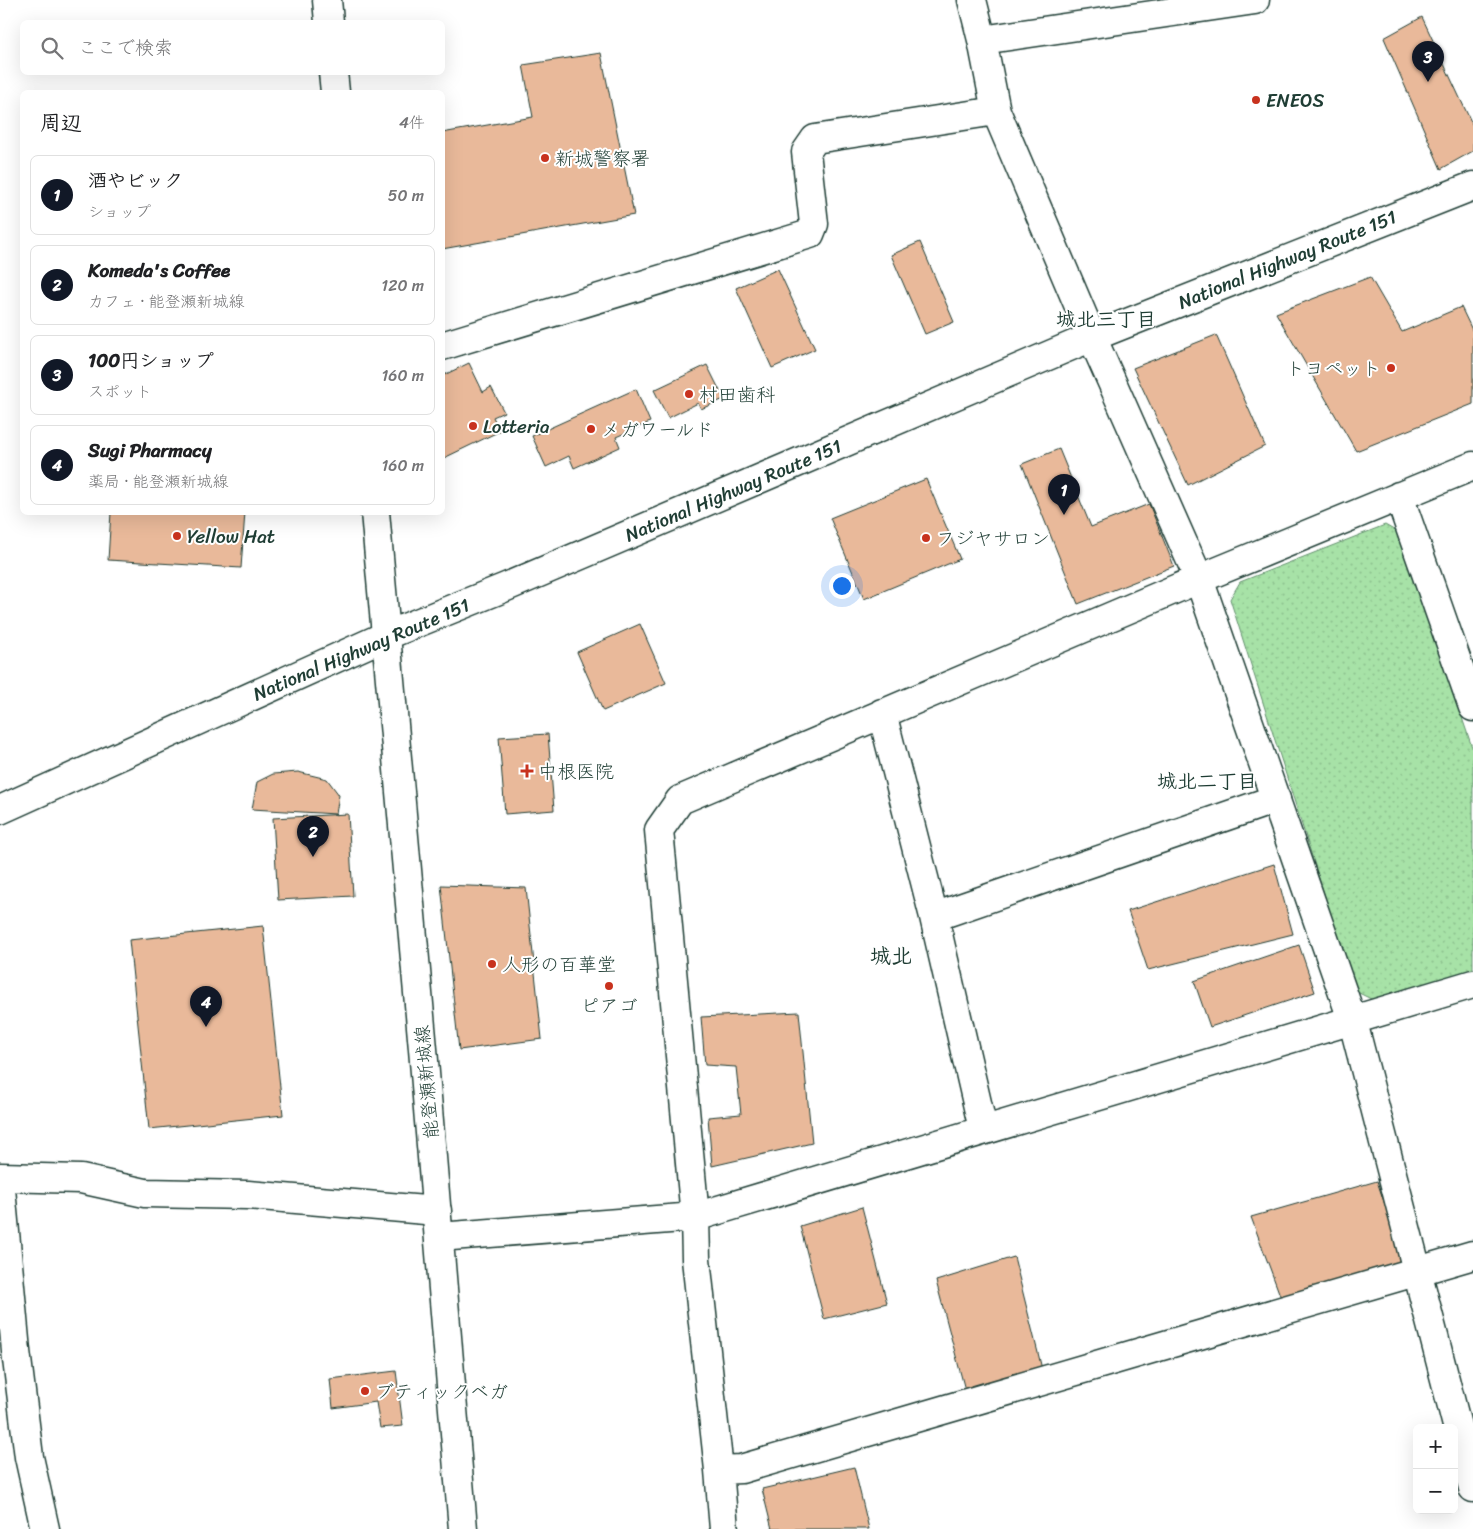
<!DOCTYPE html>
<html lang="ja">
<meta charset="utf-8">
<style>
:root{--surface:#fff;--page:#f2f2f2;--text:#202124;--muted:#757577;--line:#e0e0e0;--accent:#111827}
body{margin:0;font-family:Sriracha,"Klee One",sans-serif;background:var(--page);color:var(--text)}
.controls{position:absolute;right:15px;bottom:15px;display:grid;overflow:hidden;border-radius:8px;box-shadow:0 5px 20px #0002}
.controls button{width:45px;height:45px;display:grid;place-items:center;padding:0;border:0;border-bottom:1px solid var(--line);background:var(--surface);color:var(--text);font:25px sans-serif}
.you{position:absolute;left:841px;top:585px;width:18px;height:18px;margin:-12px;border:4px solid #fff;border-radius:50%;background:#1a73e8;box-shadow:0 0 0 8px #1a73e833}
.badge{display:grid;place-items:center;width:32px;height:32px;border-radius:50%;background:var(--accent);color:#fff;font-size:16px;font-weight:700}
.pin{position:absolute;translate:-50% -41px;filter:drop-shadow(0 1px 2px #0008)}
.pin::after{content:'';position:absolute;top:26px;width:18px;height:15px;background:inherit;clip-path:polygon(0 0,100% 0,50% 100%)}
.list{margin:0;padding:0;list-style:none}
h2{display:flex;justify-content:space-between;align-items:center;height:65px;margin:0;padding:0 20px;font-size:21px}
h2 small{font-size:16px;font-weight:400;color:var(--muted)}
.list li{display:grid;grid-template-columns:32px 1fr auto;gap:15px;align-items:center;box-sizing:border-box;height:80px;margin:0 10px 10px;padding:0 10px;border:1px solid var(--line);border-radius:8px}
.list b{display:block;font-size:19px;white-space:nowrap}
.list p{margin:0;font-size:16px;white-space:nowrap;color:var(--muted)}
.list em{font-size:16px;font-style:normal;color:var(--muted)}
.icon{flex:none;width:28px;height:28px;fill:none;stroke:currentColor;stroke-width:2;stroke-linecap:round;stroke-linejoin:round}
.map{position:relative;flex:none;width:1473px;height:1529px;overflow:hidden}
.search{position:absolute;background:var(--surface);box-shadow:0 5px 20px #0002;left:20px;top:20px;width:425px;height:55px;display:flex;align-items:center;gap:12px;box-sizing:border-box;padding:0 18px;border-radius:8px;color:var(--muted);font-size:19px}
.panel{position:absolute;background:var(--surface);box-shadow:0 5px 20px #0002;left:20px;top:90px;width:425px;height:425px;border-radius:8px}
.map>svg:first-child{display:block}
.park{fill:url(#park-dots);stroke:#63906e}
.building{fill:#e9b99a;stroke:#1f3d34}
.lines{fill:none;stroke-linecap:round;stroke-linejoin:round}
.street-casing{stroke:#1f3d34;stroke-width:31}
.secondary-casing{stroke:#1f3d34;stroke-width:31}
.highway-casing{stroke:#1f3d34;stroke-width:31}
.street{stroke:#fff;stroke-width:28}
.secondary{stroke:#fff;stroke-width:28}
.highway{stroke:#fff;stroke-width:28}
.poi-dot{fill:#c8321e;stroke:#fff;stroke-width:2}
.labels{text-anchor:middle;stroke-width:4;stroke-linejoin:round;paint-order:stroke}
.poi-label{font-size:19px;fill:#1f3d34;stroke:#fff;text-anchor:start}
.street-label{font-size:19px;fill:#1f3d34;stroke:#fff}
.neighbourhood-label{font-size:20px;font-weight:bold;fill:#1f3d34;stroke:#fff}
.quarter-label{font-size:21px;font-weight:bold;fill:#1f3d34;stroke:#fff}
</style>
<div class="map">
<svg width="1473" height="1529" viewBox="0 0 1473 1529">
<defs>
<pattern id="park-dots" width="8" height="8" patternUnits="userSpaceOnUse" patternTransform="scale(1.25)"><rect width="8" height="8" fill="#a7e2a7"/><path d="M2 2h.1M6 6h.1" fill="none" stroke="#8fc390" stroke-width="1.8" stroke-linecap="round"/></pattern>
</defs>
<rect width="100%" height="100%" fill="#fff"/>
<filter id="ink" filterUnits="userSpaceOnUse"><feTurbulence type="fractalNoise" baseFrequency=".02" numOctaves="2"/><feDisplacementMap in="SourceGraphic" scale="10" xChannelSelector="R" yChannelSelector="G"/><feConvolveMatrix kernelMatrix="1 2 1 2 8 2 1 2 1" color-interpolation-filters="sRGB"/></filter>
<g filter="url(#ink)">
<path class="park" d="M1385,525L1399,533L1473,750V974L1377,1002L1355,991L1230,599L1240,582Z"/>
<path class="building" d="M1422,17L1473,126V151L1441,169L1384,38Z
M601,53L634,215L442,249V133L533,117L523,65Z
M920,242L954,322L925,334L891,255Z
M778,269L815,349L772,368L736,288Z
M1370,277L1402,332L1461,307L1473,332V404L1356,451L1276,313Z
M1216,335L1265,446L1188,485L1133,368Z
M469,363L483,392L491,387L504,412L493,417L500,431L442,459V376Z
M707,365L724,399L701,409L698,403L668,418L654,390Z
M636,389L650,422L616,437L620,447L574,468L569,456L546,467L532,436Z
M1059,449L1091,527L1149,504L1174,566L1078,604L1022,464Z
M926,479L960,559L864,599L830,518Z
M111,512H245L241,568L108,560Z
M640,624L666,683L603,711L577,652Z
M548,734L554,810L505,814L499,737Z
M298,772L327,779L339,795L336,814L252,809L257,782L273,774Z
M348,814L353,896L278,900L273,818Z
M1274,864L1293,934L1148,970L1128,911Z
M441,885L526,888L542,1039L459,1050Z
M263,926L283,1115L149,1129L129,940Z
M1299,945L1315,992L1210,1027L1194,981Z
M799,1012L812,1143L712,1166L708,1117L741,1114L736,1067L705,1065L701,1017Z
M1377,1181L1405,1264L1281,1298L1251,1217Z
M862,1207L887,1303L824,1319L800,1226Z
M1014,1257L1043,1373L965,1390L936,1281Z
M396,1371L403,1426L380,1428L376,1402L333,1408L330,1379Z
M854,1467L869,1529H772L762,1489Z"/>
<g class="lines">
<g class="street-casing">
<path id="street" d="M972,0L982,40
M996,111L1092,337
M442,346L810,234L814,224L806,152L815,139L996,111L982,40L1255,0
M1473,466L1199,579L680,800L659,830L695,1217L696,1259L719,1470L741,1469L1473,1255
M1399,496L1473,707
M882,713L934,917L983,1129
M934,917L1276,799
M0,1177L81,1179L145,1193L248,1195L437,1211
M0,1178L16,1351L29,1457L45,1529
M695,1217L1473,984
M719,1470L724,1529"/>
</g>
<g class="secondary-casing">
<path id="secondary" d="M327,0L329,22
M333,72L335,92
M1092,337L1199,579L1353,1022L1473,1488
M375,512L423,1049L463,1529
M439,1237L695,1217"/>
</g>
<g class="highway-casing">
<path id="highway" d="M0,810L385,636L506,587L1092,337L1473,186"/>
</g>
<use href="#street" class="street"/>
<use href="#secondary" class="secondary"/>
<use href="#highway" class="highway"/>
</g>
</g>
<g class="poi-dot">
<circle cx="1256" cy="100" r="5"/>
<circle cx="545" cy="158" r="5"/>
<circle cx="1391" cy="368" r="5"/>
<circle cx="689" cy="394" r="5"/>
<circle cx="473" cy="426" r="5"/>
<circle cx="591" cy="429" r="5"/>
<circle cx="177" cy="536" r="5"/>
<circle cx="926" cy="538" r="5"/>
<path d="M524.5 763.5h5v5h5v5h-5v5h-5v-5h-5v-5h5z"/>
<circle cx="492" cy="964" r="5"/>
<circle cx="609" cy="986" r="5"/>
<circle cx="365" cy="1391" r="5"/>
</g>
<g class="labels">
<g class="poi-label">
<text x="1266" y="107">ENEOS</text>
<text x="555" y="165">新城警察署</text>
<text x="1381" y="375" text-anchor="end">トヨペット</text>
<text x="699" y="401">村田歯科</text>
<text x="483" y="433">Lotteria</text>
<text x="601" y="436">メガワールド</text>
<text x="187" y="543">Yellow Hat</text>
<text x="936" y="545">フジヤサロン</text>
<text x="538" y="778">中根医院</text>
<text x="502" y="971">人形の百華堂</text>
<text x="609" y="1012" text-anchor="middle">ピアゴ</text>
<text x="375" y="1398">ブティックベガ</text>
</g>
<g class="street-label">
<text transform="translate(1287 259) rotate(-22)" y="7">National Highway Route 151</text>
<text transform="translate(733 490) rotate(-23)" y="7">National Highway Route 151</text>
<text transform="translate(361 649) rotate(-23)" y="7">National Highway Route 151</text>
<text transform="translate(426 1082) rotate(-95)" y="7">能登瀬新城線</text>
</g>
<g class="neighbourhood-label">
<text x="1106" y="326">城北三丁目</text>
<text x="1207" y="788">城北二丁目</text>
</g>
<g class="quarter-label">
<text x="891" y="963">城北</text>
</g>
</g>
</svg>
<div class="controls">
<button>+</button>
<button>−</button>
</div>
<div class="you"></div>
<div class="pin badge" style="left:1064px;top:515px">1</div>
<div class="pin badge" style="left:313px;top:857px">2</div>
<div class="pin badge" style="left:1428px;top:82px">3</div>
<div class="pin badge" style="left:206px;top:1027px">4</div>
<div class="search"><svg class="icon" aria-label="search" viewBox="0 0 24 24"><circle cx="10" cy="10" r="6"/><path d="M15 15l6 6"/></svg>ここで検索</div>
<section class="panel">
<h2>周辺<small>4件</small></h2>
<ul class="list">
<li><span class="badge">1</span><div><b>酒やビック</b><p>ショップ</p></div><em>50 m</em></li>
<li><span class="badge">2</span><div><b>Komeda's Coffee</b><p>カフェ · 能登瀬新城線</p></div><em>120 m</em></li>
<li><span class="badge">3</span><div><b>100円ショップ</b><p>スポット</p></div><em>160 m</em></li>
<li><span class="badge">4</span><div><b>Sugi Pharmacy</b><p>薬局 · 能登瀬新城線</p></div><em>160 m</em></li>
</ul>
</section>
</div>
